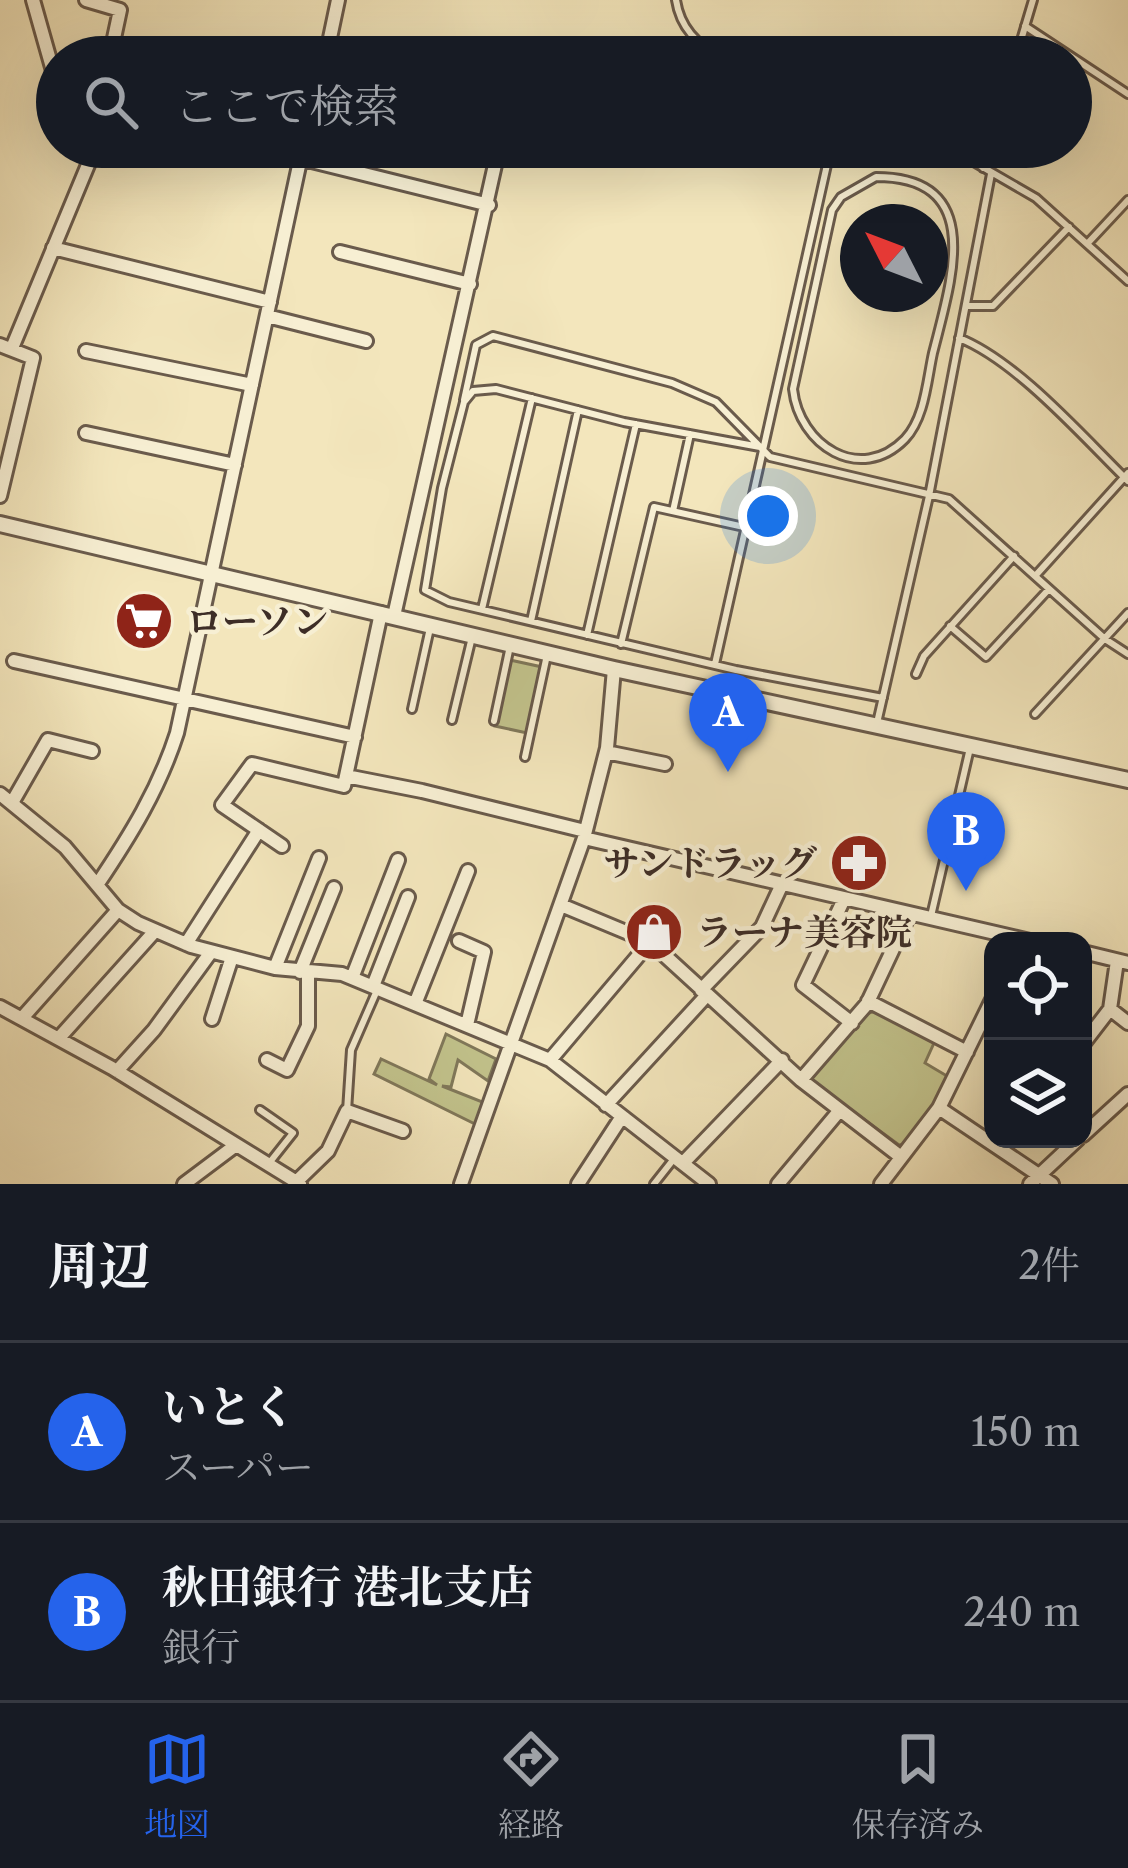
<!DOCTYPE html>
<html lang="ja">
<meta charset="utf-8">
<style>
:root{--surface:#171b24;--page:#242831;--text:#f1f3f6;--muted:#9ea1a6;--line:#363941;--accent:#2563eb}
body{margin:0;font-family:"Libre Caslon Text","Noto Serif JP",serif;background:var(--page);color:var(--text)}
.controls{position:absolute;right:36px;bottom:36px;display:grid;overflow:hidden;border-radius:24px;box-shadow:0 12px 48px #0002}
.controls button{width:108px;height:108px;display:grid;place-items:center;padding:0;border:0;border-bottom:3px solid var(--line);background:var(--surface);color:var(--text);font:60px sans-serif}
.compass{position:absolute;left:840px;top:204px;width:108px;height:108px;border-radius:50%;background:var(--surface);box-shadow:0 12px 48px #0002;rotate:312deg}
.you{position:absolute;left:768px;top:516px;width:42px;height:42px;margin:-30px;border:9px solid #fff;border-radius:50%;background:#1a73e8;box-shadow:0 0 0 18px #1a73e833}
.badge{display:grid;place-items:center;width:78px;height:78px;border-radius:50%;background:var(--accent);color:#fff;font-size:39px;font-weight:700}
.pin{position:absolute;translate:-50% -99px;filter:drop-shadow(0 3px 6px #0008)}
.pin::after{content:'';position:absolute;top:63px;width:42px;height:36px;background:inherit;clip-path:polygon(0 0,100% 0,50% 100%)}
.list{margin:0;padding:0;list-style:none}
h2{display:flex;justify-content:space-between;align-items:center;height:156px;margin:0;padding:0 48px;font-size:51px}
h2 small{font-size:39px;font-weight:400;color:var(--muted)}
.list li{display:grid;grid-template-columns:78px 1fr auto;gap:36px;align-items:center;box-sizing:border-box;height:180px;padding:0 48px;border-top:3px solid var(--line)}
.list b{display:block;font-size:45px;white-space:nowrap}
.list p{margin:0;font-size:39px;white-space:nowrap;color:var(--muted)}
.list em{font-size:39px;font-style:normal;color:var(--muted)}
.icon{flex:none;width:66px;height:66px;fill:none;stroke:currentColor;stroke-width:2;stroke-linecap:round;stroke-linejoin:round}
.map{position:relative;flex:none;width:1128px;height:1184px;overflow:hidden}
.search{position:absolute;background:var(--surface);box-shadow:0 12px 48px #0002;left:36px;right:36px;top:36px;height:132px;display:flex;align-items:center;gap:30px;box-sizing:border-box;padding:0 42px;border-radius:66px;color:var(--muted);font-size:45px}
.sheet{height:516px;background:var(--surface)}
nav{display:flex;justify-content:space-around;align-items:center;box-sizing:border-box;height:168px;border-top:3px solid var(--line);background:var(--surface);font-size:33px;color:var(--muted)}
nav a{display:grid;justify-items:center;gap:6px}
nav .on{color:var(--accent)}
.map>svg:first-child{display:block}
.green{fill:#c2c38c;stroke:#80785a;stroke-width:3}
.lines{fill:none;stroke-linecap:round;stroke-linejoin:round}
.service-casing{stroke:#6a5b4c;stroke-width:12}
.minor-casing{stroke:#6a5b4c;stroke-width:18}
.tertiary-casing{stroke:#6a5b4c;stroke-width:20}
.service{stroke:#f7efd3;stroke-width:6}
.minor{stroke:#f7efd3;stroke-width:12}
.tertiary{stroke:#f7efd3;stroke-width:14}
.labels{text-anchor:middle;stroke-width:9;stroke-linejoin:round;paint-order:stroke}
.poi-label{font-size:36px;font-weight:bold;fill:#3d2d27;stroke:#f7efd3;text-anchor:start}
</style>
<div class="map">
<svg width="1128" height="1184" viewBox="0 0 1128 1184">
<rect width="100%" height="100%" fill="#f3e6bc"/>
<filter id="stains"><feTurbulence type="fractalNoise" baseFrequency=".00167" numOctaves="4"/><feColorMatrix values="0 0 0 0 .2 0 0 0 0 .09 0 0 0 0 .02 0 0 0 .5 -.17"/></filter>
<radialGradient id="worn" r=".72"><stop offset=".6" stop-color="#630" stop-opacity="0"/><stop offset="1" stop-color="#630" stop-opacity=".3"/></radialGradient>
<path class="green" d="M510,660L542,667L527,733L495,726Z
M875,1011L934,1043L925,1063L947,1076L933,1106L905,1144L899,1145L813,1082L812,1075L866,1014Z
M446,1034L496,1059L488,1081L458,1060L451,1087L442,1086L485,1103L475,1124L374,1074L381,1059L437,1085L429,1079Z"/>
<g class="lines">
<g class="service-casing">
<path id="service" d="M676,0C680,27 698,46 722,57
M1025,26L1128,94
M1016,57L1033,0
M939,147L960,154L1036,198L1128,281
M983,168L989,147
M876,177C987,177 951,281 933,353C927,380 925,418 905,439C860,485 799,445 793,389L832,210L841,197Z
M1087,244L1128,200
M966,306H993L1069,227
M959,338C1017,361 1083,437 1128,481
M464,400L476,345L493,336L672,383L716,402L770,457L949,499L1105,639L1128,654
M760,447L624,422L496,389L473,391L464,402L442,488L425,590L449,602L736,670L883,698
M673,511L690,434
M1036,575L1128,473
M482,609L532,398
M531,621L578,410
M950,626L986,657L1049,589
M587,635L636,424
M621,644L654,507L744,527
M715,664L831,147
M916,674L924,656L1014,556
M412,709L430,628
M1035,714L1128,613
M452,720L472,637
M494,721L510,646
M877,723L929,496L991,174
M525,757L547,655
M931,916L970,748
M260,1110L293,1133L270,1162
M347,1111L351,1050L378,988
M654,1184L673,1160"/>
</g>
<g class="minor-casing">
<path id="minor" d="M33,0L57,85
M86,0L120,10L110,57
M171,46L216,57
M326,57L338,0
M255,147L489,205
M53,248L270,302
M340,252L470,284
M267,316L366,341
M0,345L33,358L0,496
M12,348L90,160V147
M86,351L252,385
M86,433L235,465
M381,613L346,776L422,791L585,831
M394,616L499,147
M14,661L355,737
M606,752L665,764
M0,794L65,847L118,910L138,923L191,946L275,968L342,974L550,1060L709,1184
M13,801L48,740L92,751
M584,838L1030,941
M282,846L222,805L252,764L344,786L346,776
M97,885C130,836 159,789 177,733L303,147
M844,899L803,985L852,1023
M561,905L650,942L801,1080L901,1157
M459,941L484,952L467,1025
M186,944L259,830
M1083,952L1128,963
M275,968L319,858
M300,972L334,888
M352,978L398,860
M373,986L408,897
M701,990L762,927L782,884
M868,1001L967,1052
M415,1004L468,871
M0,1007L112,1068L300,1184
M1110,1009L1128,1023
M23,1017L118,910
M212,1019L232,957
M59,1038L155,931
M1083,1044L1110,1009L1117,961
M267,1060L287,1070L308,1026V974
M550,1060L650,942
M117,1071L154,1030L211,952
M801,1080L867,1004L909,915
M606,1105L707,995
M939,1108L1052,1184
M1083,1135L1128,1094
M683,1163L782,1060
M296,1182L328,1151L347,1111L403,1131
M184,1184L236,1145
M461,1184L584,838L607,748L614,669
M578,1184L621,1118
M778,1184L840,1110
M881,1184L939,1108L993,998
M1030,1184L1078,1139"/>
</g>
<g class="tertiary-casing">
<path id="tertiary" d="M0,524L614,669L1128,780"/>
</g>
<use href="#service" class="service"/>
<use href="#minor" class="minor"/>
<use href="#tertiary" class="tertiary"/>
</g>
<defs>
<g id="supermarket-disc" transform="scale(3)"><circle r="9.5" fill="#8f2418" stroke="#f7efd3"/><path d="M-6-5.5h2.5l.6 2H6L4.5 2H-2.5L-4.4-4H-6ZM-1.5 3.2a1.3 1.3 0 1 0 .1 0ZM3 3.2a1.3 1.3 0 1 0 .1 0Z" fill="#fff"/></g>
<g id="pharmacy-disc" transform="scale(3)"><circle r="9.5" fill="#8f2418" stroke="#f7efd3"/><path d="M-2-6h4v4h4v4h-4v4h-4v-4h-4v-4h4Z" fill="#fff"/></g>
<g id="shop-disc" transform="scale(3)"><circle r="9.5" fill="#8f2418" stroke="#f7efd3"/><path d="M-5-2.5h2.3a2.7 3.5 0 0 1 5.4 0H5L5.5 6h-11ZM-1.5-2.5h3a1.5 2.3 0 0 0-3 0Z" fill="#fff"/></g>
</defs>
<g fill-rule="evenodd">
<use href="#supermarket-disc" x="144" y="621"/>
<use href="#pharmacy-disc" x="859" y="863"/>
<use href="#shop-disc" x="654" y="932"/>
</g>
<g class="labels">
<g class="poi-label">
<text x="186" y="634">ローソン</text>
<text x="817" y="876" text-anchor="end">サンドラッグ</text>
<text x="696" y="945">ラーナ美容院</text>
</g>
</g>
<rect width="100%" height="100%" filter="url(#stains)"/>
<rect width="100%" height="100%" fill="url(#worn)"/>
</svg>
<div class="controls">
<button><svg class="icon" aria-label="locate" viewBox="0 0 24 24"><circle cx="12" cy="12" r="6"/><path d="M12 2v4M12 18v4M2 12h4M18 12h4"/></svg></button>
<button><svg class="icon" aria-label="layers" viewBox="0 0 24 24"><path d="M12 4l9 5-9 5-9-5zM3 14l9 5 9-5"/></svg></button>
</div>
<svg class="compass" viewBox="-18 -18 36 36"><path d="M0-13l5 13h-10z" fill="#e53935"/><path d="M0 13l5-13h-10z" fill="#9ea1a6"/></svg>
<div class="you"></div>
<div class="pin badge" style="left:728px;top:772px">A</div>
<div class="pin badge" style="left:966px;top:891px">B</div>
<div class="search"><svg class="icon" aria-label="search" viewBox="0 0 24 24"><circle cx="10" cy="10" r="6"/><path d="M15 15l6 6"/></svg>ここで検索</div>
</div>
<section class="sheet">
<h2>周辺<small>2件</small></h2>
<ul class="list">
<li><span class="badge">A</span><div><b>いとく</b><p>スーパー</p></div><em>150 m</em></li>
<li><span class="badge">B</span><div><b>秋田銀行 港北支店</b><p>銀行</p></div><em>240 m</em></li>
</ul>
</section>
<nav>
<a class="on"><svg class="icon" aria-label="map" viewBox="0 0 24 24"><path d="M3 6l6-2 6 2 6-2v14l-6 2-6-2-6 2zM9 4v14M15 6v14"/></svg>地図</a>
<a><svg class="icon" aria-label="directions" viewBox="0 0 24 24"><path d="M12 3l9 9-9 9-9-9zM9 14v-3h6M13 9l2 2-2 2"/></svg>経路</a>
<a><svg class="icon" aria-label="saved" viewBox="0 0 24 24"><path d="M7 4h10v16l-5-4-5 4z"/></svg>保存済み</a>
</nav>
